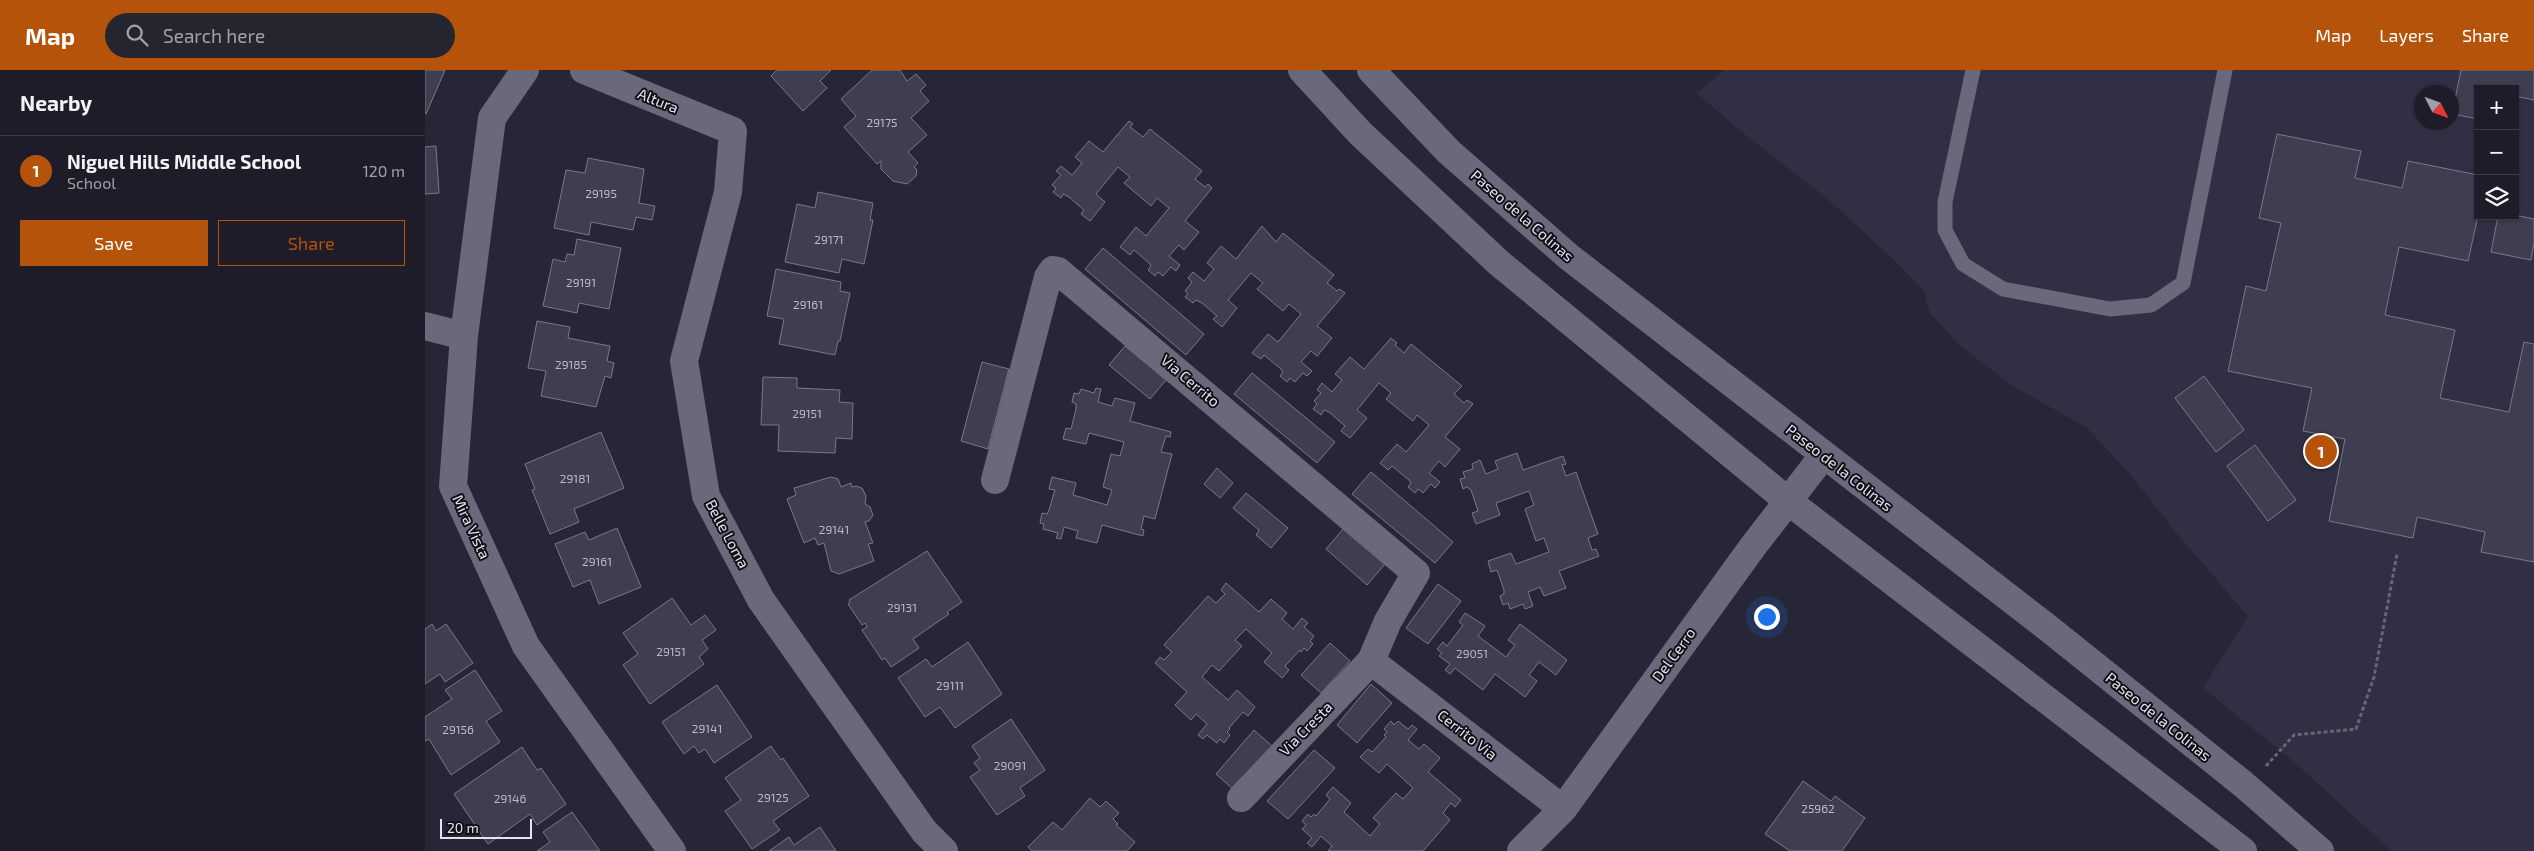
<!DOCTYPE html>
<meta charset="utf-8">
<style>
:root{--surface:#1d1c28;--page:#252530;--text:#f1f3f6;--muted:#a0a1a8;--line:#3b3a45;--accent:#b45309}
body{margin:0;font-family:"Exo 2",sans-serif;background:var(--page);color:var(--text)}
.controls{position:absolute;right:15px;top:15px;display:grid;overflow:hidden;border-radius:0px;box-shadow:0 1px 4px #0004}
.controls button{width:45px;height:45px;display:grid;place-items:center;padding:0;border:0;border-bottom:1px solid var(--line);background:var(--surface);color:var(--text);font:25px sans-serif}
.compass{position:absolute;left:1989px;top:15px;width:45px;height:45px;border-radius:50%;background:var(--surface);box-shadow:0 1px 4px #0004;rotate:132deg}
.scale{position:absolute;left:15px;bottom:12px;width:92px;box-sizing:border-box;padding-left:5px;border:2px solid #e4e4ef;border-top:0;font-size:14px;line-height:18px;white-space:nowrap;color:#e4e4ef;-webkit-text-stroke:4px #101017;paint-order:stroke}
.you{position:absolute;left:1341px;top:546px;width:18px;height:18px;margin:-12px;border:4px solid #fff;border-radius:50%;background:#1a73e8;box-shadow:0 0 0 8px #1a73e833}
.badge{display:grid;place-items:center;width:32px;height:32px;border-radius:50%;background:var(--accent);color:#fff;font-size:16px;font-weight:700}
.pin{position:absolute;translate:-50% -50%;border:2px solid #fff;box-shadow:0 1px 5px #0006}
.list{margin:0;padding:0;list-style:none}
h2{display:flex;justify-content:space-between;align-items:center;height:65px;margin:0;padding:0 20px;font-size:21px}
h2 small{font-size:16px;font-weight:400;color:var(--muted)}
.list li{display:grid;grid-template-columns:32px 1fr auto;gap:15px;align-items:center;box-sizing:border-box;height:70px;padding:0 20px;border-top:1px solid var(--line)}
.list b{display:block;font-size:19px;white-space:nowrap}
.list p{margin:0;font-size:16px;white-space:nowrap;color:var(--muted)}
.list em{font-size:16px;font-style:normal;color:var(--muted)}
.actions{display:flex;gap:10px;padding:15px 20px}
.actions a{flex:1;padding:11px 0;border:1px solid var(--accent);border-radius:0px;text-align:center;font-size:18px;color:var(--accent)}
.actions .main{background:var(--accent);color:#fff}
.icon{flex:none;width:28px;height:28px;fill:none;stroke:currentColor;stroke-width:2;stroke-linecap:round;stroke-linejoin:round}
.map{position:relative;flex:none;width:2109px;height:781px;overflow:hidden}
header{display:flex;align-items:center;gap:30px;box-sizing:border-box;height:70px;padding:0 25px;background:var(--accent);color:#fff}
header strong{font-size:24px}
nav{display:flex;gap:28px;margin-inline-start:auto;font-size:18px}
.search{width:350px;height:45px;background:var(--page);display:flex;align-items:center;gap:12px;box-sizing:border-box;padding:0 18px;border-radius:28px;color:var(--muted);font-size:19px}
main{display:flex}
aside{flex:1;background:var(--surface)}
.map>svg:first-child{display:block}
.built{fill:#312f44;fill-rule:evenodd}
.building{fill:#3f3e50;stroke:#79788b}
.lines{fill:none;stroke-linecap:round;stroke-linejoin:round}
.path{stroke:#676675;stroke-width:3;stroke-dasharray:4 2.5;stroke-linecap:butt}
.service{stroke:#6a697c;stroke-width:15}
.minor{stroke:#6a697c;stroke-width:28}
.secondary{stroke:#6a697c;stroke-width:28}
.labels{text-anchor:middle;stroke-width:4;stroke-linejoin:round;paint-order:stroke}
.number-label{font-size:12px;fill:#bbbac7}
.street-label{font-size:15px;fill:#e4e4ef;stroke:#101017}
</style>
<header>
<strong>Map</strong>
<div class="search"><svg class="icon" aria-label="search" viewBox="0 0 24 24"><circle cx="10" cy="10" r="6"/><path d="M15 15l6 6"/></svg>Search here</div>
<nav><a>Map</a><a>Layers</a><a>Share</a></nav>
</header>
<main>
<aside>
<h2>Nearby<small></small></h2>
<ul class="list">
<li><span class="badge">1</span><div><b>Niguel Hills Middle School</b><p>School</p></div><em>120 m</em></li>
</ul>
<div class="actions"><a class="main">Save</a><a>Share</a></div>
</aside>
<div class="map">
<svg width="2109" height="781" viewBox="0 0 2109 781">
<rect width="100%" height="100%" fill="#272636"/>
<path class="built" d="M1300,0H2109V781H1967L1869,692L1778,618L1823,546L1753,465L1705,404L1661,357L1589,317L1533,274L1505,243L1499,221L1468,189L1398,125L1323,67L1271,23ZM2053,19H2090V146H2053ZM1996,22H2026V52H1996Z"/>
<path class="building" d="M0,0H20L1,44L0,43Z
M352,0H406L395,11L402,18L378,41L346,6Z
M447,0H475L482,11L491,4L501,15L495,21L504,31L486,48L502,65L483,82L493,93L489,97L492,100L491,106L482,114L468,111L456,99V91L452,94L419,57L431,46L416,29Z
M2036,0H2109V30L2090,26V19H2053V49L2027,44Z
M704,51L708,54L705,57L718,67L725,59L777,101L770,109L780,117L783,114L787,118L760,151L774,162L759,180L754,175L744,186L755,195L751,201L746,197L738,206L733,202L730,206L723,200L726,196L724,193L709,180L705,185L695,177L711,157L721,166L744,138L732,128L726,136L699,113L705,107L693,97L671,124L680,132L665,151L656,144L659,140L644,127L638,124L636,128L628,122L631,118L627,115L636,105L631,101L636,96L647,105L657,93L650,87L664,71L678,82Z
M1852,64L1936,81L1930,108L1977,118L1983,91L2053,105V146L2043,191L1974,177L1960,245L2030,260L2015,328L2084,342L2099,272L2109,274V492L2056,482L2060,462L1992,447L1988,468L1904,451L1920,369L1878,361L1887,318L1803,301L1821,216L1841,221L1856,153L1834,148Z
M11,76L14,123L0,124V77Z
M163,88L219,99L214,133L230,136L227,150L211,147L208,160L166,152L164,165L129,158L141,100L160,103Z
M393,122L448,133L445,150H448L439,194L417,189L414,203L360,192L372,134L390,138Z
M2090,145L2109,149V173L2106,190L2066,182L2073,146Z
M837,156L851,172L858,163L909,205L902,213L912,221L914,219L920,223L892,256L907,268L892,286L886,281L876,292L887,301L882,306L878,303L870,312L865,308L862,312L855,306L858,302L856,299L839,285L836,289L827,283L843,264L853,272L876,244L864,234L858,241L832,219L838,213L826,203L803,230L812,238L797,257L788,249L792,246L777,233L771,230L768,233L760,227L763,224L760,221L767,212L763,208L768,202L779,211L789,199L782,193L796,176L811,189Z
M152,169L196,178L184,239L154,233L152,243L118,236L128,189L140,192L142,184L149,185Z
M678,178L779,264L761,285L660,199Z
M351,199L416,212L415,221L425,223L415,271H413L410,285L354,274L359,249L342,246Z
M112,251L145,257L143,268L185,276L182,291L189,293L186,308L180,306L171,337L116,326L121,301L103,298Z
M966,268L972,273L970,275L979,283L986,274L1037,316L1029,324L1039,333L1042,330L1048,334L1020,367L1035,379L1020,397L1014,391L1004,403L1015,412L1010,418L1006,414L998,423L993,419L990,423L983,417L986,413L984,410L967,396L963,400L955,393L972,374L981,382L1004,355L992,345L988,351L961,329L966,323L954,313L932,340L942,348L925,368L916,361L920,356L904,342L899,340L896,345L888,339L892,334L889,331L896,323L892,320L897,313L907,322L917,310L910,304L925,287L939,299Z
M700,276L741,310L725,329L684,295Z
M557,292L584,299L563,379L536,371Z
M827,303L910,372L892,393L809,324Z
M1779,306L1819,360L1791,382L1750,328Z
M338,307L372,308V318L415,320L414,332L428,333L427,369L411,368L410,383L353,381L354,355H336Z
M671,318L676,319L673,332L687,336L690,328L710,333L705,351L746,362L745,367L741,366L736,382L747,384L730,449L719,446L716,459L719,460L718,466L677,455L672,473L651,468L653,461L639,457L636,469L631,468L633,463L618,459L619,454L615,453L617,443L622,444L624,440L630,420L624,419L627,407L651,413L648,425L682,435L687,420L678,417L686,384L695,386L699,372L664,363L661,374L638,369L641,358L646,359L651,339V334L647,332L649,323L654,324L656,319L669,323Z
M176,362L199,418L149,439L154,452L125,464L107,420L110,419L100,394Z
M1830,375L1871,430L1843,451L1802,396Z
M1092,383L1098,400L1138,386L1141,394L1137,395L1141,406L1151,402L1173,464L1163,468L1167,480L1171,479L1174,486L1134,501L1141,518L1119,526L1115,517L1103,522L1108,536L1100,539L1098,534L1085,539L1083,533L1078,535L1075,526L1079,524V520L1072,500L1066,502L1063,491L1086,483L1091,494L1124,482L1119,468L1111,471L1100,439L1109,435L1104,421L1071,433L1075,445L1051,454L1047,443L1053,441L1046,420L1042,417L1038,419L1035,409L1040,408L1038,402L1048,399L1047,394L1055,390L1061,404L1073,399L1070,391Z
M792,398L808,413L795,428L779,414Z
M946,402L1028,472L1010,493L927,424Z
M406,407L413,409L416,417L426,413L427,417L431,416L437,418L441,426L440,434L445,437L448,445L444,451L440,452L448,473L443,474L449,491L414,504L406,501L399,473L393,475L390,468L379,473L362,429L371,425L369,418Z
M821,423L863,458L846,478L831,465L834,460L808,438Z
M192,458L216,517L174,534L165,510L148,517L130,474L160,462L164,470Z
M919,458L960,494L942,515L901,479Z
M502,481L537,532L522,542L524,544L488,569L494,578L466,597L460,588L457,590L437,560L442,557L440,553L437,555L423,534L425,532L424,530Z
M801,513L834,542L846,529L862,543L857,549L868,559L877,548L883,553L879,557L889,566L885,571L888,574L882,581L879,578L876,582L875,580L860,596L864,600L857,608L839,592L847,583L821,559L810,570L817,576L794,601L787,595L777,607L803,630L812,620L830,637L823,646L818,642L804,658L805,659L802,662L805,665L799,673L795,669L792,673L782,665L778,669L773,665L782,654L771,644L766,650L750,635L762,622L730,593L735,587L739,590L747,582L739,575L783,526L791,533L800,524L796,520Z
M1013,514L1036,531L1003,574L981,558Z
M247,528L266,555L280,545L291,560L277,570L283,579L274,587L279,594L225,634L198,595L213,584L198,563Z
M1040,543L1060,556L1053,566L1081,587L1090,575L1083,570L1095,554L1142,590L1131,605L1114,592L1104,605L1112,611L1100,627L1070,604L1058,620L1030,598L1025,604L1020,600L1025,594L1014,586L1017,583L1012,579L1018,572L1022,576L1038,555L1034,552Z
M7,554L11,561L21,554L48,593L20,612L15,604L0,614V559Z
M543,572L577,624L530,658L515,637L500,647L473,608L501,589L507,597Z
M905,573L925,591L896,623L876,605Z
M50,600L77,641L61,651L75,672L26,705L4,669L0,671V647L27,629L20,620Z
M946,614L967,633L932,673L912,655Z
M292,615L327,667L289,693L280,679L274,683L269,676L259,684L237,652Z
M586,649L620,700L595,718L600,726L572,745L545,707L555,700L549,693L555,688L547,676Z
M966,651L969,655L973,651L983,659L987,655L992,659L983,670L994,679L999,674L1015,688L1003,702L1036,730L1030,737L1026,733L1018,743L1025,750L998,781H903L907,776L896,766L887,777L882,773L887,768L877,759L881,755L877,751L883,744L886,747L889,744L891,746L905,729L901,725L908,717L926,733L919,742L945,766L955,754L948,748L971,723L978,729L988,718L962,694L954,703L935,687L943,679L947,682L961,667L959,665L962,662L959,659Z
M829,660L847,676L809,720L791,704Z
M346,676L356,690L358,688L384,726L348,751L355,760L327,779L300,741L316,730L300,708Z
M97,677L112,700L116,698L141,734L112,755L105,744L63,774L29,724Z
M889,680L910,698L863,749L842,731Z
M1378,711L1406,731L1410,726L1440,748L1417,781H1365L1340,764Z
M665,728L675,737L681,731L694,743L688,749L693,754L691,755L710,772L702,781H607L603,777L628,752L637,760Z
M147,742L175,781H112L125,772L118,762Z
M395,757L411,781H344L364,767L369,775Z"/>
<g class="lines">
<path class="path" d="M1841,696L1869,665L1931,659L1949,607L1972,484"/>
<path class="service" d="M1548,0L1520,132V160L1538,194L1578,219L1685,239L1726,235L1758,213L1800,0"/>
<path class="minor" d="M100,0L67,48L39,266L28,416L101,576L247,781
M159,0L308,61L303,122L259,291L281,426L336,530L499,761L519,781
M0,256L39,266
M570,410L623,207L628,200L633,201L991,503L963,551L946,591L816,728
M946,591L1138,739
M1096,781L1138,739L1329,475L1398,386"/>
<path class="secondary" d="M877,0L935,63L1074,193L1363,431L1818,781
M946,0L1024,82L1144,187L1623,558L1818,714L1895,781"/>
</g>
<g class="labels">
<g class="number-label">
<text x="457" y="57">29175</text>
<text x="176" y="128">29195</text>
<text x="404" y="174">29171</text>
<text x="156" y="217">29191</text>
<text x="383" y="239">29161</text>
<text x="146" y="299">29185</text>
<text x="382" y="348">29151</text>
<text x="150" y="413">29181</text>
<text x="409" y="464">29141</text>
<text x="172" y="496">29161</text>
<text x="477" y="542">29131</text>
<text x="246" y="586">29151</text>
<text x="1047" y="588">29051</text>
<text x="525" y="620">29111</text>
<text x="282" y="663">29141</text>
<text x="33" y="664">29156</text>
<text x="585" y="700">29091</text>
<text x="348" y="732">29125</text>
<text x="85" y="733">29146</text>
<text x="1393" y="743">25962</text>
</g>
<g class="street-label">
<text transform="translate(233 31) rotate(22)" y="5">Altura</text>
<text transform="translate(1097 146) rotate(41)" y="5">Paseo de la Colinas</text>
<text transform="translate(765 311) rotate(40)" y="5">Via Cerrito</text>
<text transform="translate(1414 398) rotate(38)" y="5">Paseo de la Colinas</text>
<text transform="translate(46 457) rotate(65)" y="5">Mira Vista</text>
<text transform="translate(302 464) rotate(62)" y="5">Belle Loma</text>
<text transform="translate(1249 585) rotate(-54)" y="5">Del Cerro</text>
<text transform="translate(1733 647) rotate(39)" y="5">Paseo de la Colinas</text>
<text transform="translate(881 659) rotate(-46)" y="5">Via Cresta</text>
<text transform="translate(1042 665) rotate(38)" y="5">Cerrito Via</text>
</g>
</g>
</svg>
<div class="controls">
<button>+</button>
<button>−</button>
<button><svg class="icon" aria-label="layers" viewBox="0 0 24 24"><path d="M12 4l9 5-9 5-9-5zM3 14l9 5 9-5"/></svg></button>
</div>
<svg class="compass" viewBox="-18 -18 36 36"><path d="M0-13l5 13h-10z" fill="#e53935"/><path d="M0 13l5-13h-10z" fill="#a0a1a8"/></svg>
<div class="scale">20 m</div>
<div class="you"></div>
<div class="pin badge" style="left:1896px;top:381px">1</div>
</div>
</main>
